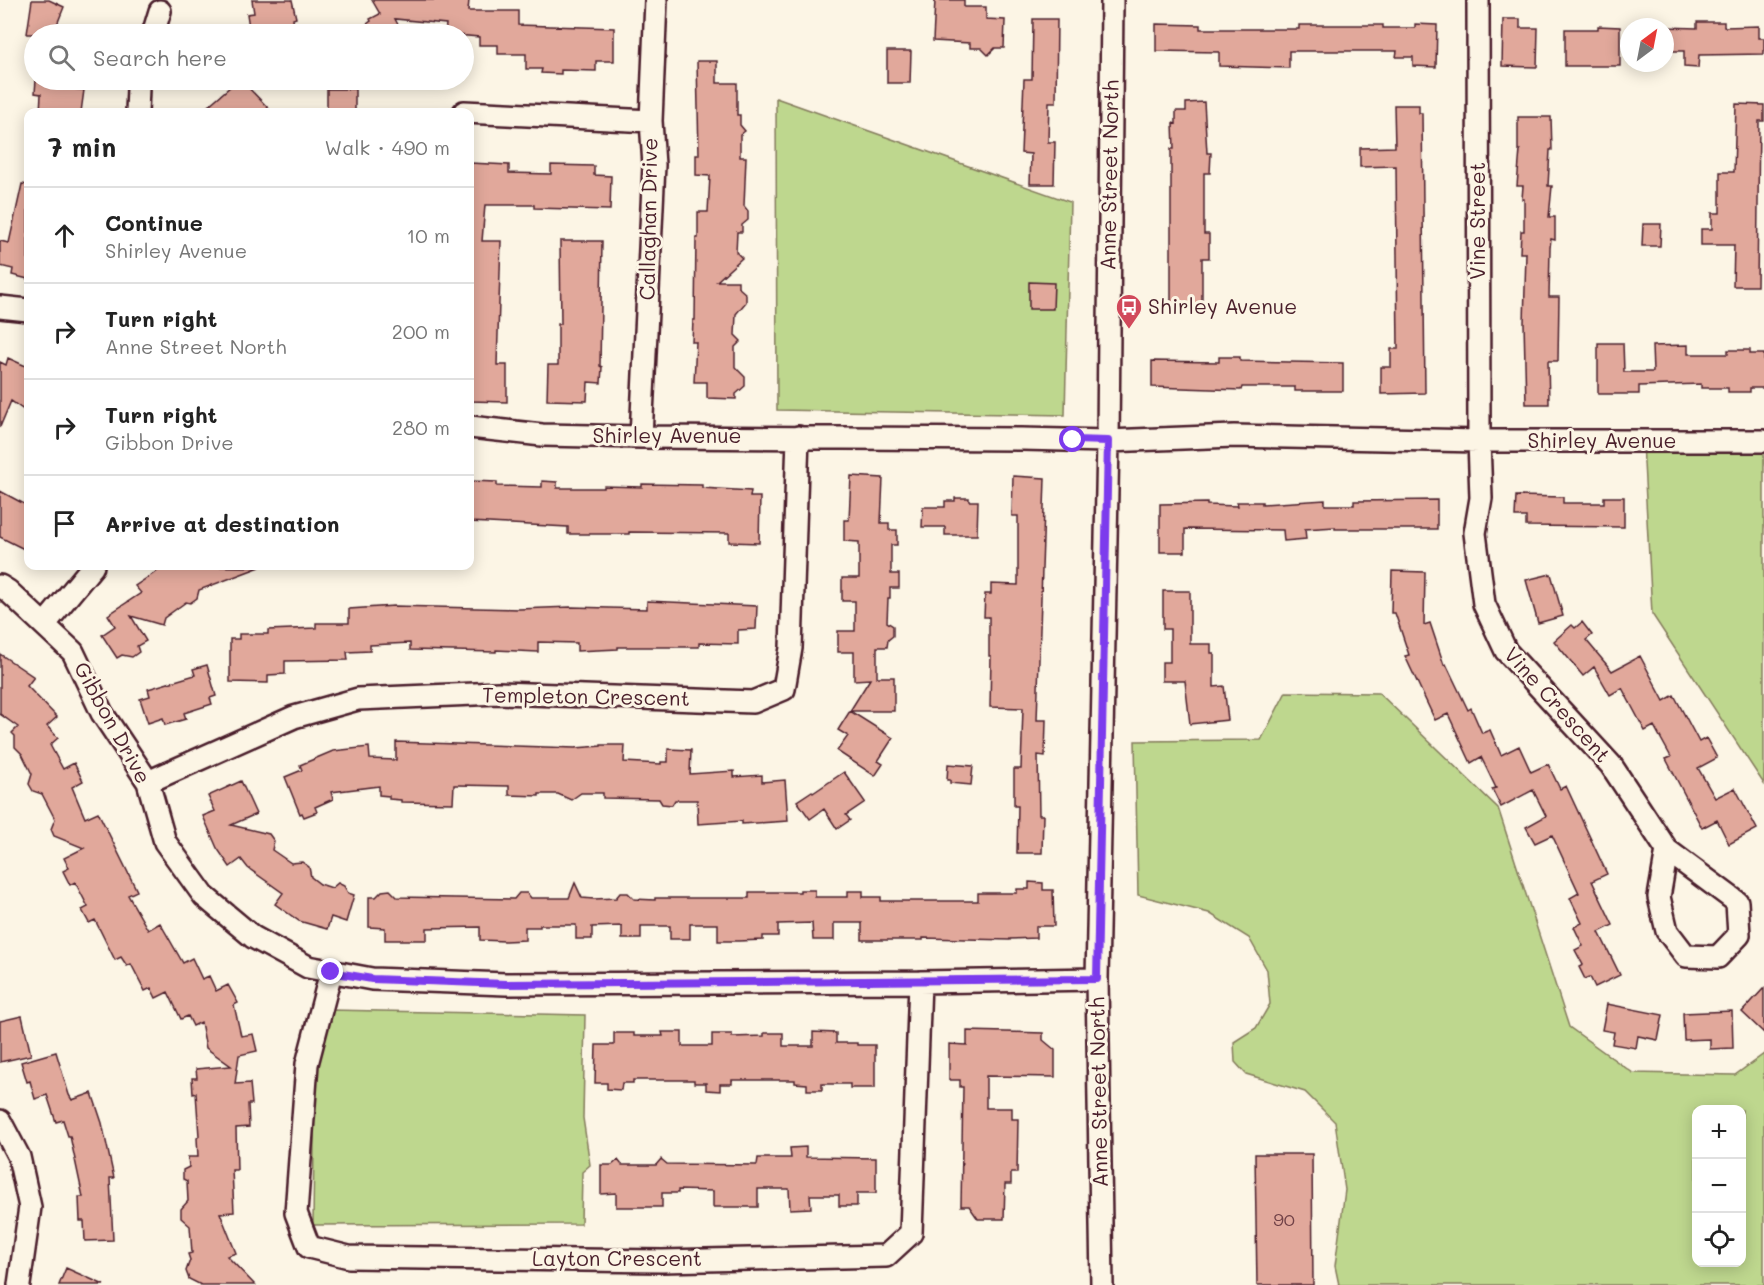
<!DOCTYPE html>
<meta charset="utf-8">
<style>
:root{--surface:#fff;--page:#f2f2f2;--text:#222;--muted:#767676;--line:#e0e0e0}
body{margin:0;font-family:Mali,sans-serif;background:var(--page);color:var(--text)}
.controls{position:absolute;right:18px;bottom:18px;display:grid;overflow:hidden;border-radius:12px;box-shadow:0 3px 15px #0003}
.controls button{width:54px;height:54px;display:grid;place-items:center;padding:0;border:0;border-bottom:2px solid var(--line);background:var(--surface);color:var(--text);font:30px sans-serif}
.compass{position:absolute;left:1620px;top:18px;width:54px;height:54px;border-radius:50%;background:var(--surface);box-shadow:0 3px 15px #0003;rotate:32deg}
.stop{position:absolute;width:18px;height:18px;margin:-14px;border:4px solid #7c3aed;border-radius:50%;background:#fff}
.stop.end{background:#7c3aed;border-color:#fff;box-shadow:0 2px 6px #0008}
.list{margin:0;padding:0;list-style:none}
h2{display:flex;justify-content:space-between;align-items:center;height:78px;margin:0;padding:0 24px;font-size:26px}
h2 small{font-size:20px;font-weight:400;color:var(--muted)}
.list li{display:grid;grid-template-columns:39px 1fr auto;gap:18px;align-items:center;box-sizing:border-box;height:96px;padding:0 24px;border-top:2px solid var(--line)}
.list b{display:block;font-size:22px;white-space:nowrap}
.list p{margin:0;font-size:20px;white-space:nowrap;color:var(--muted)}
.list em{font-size:20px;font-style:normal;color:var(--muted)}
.icon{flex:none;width:33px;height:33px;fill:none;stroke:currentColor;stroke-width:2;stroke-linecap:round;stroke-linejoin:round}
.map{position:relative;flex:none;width:1764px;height:1285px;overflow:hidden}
.search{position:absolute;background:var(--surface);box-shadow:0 3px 15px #0003;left:24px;top:24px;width:450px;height:66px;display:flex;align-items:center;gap:15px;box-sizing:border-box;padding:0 21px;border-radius:33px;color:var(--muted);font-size:22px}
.panel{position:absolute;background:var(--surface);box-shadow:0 3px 15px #0003;left:24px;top:108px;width:450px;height:462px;border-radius:12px}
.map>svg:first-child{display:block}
.green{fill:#bed78e;stroke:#847b5c;stroke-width:1.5;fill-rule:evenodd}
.building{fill:#e1a89b;stroke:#4a1f2b;stroke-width:1.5}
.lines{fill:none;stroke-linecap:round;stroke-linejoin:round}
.minor-casing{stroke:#4a1f2b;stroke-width:26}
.minor{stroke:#fcf5e5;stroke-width:21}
.route{stroke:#7c3aed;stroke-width:8}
.labels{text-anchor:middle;stroke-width:6;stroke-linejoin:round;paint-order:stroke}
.number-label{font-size:18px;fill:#704147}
.street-label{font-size:21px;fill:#4a1f2b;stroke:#fcf5e5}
.poi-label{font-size:21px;fill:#4a1f2b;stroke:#fcf5e5;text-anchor:start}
</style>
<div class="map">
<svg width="1764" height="1285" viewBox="0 0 1764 1285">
<rect width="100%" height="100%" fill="#fcf5e5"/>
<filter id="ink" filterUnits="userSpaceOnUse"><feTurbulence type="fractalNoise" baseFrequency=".0167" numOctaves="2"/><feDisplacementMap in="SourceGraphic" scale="12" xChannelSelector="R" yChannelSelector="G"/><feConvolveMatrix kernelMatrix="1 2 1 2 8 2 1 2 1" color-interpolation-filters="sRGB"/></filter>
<g filter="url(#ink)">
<path class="green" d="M776,98L1070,202L1065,415L777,410Z
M1643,443H1764V784L1652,614Z
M1286,692L1379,693L1498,808L1569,1027L1633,1073L1735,1075L1764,1054V1285H1339L1335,1266L1345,1190L1335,1122L1305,1092L1246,1074L1235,1062L1234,1042L1256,1028L1270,1004L1267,970L1249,938L1209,913L1138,895L1135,741L1261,740ZM1696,1110H1742V1262H1696Z
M330,1010L585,1015L583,1118L590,1165L582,1172L581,1224L313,1225L315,1054Z"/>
<path class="building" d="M32,0H49L64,7L58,22L56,34H27Z
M252,0H292L296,18L293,19L294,30L250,34L247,14L254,13Z
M372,0H469L468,11H518V25L614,28V61H596V71L561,70V74L541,73L542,69H526V54H498V45H479V37L445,34L446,24L395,19L403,34H353L371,21L370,19L380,14Z
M935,0H964V7H986V19L1005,20L1004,48H995L988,55L981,48H970V43L933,41Z
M1033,19H1057L1056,102H1049L1048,142H1055L1054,184H1030L1031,154L1021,153L1024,79H1032Z
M1503,19H1520V28H1538L1537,67L1502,66Z
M1697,22H1724V27L1759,26V38H1764V54L1699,55L1698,68L1684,67V51H1665V27L1697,28Z
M1156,24L1200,25V29H1299V25H1383V28H1415V24L1437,25L1436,67L1413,66V57H1396L1397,51H1289V68L1219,66V52L1156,51Z
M1598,26L1620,27V66H1565V29H1598Z
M887,51H911L910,83H887Z
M697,61H717V83H737V115H740V125L745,131L740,135V157H746L744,206L748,211V220L742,225V232H737L736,252L742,258L717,281H738V287L746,294V302L736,314L735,335L741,341L735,347V367L745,377V386L736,394V399L707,398V382H694L696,342H692L693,320H695L696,238H698V212H708L710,176L696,175V155H699Z
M36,80H73L72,89L84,90L81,112H40L41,94L35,93Z
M238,80H241L272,112H201Z
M327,89H355V112H327Z
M1204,102L1207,153H1211L1210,173H1204V234H1209V258H1202V309L1171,310V149H1174L1173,123L1176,124V111H1186V103Z
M1736,104L1764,105V121H1759L1757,286H1733L1734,245H1701V229H1712V213H1720V172H1734Z
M1394,105H1419V113H1422L1425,393L1381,394V367H1391V349H1398L1396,166L1360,167V148L1395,147Z
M1518,117H1551L1552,150H1550L1548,186H1552L1549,217H1555V240L1551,239L1550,248L1549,297H1559L1558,361H1548L1549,404H1526L1524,323L1526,253H1520L1521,231H1524V199H1522L1523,186H1517L1520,150H1518Z
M470,163L509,165V173L551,174V165L594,166V175L611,176L610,210L534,208V205H485L482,241H501L497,365H507V402L470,401Z
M22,184L28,185V279L12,275L13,269L0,266V241L9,243Z
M1643,224H1661L1660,246H1642Z
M560,241H602L600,366L602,367L601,383L588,382L587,401L547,400L548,365H558V324H561Z
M1029,282L1054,283L1053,309H1029Z
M1598,343H1623L1624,372H1653L1652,346L1688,345V354H1728V350H1750V354H1764V388H1750V392H1728V388H1701V384L1639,386V394H1598Z
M1219,357H1240V361L1343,363V391H1295V387H1242L1241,390L1152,387V361L1219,362Z
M8,358L28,367V413L11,401L0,427V362L6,365Z
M851,476L883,478L881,523H889V530H897V545H891V574H899V588H890V598H888L887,622L893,626V636L888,640L887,647H877V677H894V711H850L893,738L878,761L883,764L875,776L837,751L848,736L838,730L870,679L854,680V652H838V631H855V601H842V578H859V542L844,541V520H849Z
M1013,476L1045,478L1037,720H1046L1045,756L1038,755L1039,815H1043L1042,853H1017L1018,806H1014V769H1021L1023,708L990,707L991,656H989V617H984L985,594H991V584L1018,585V516H1012Z
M470,481L497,482V486L542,487V481L557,482V488H604V486L642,487V484L702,485V488L751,491L750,497H760L759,543L729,542V533L629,532V534H568V527L470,522Z
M0,491L28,506V551L0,537Z
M1516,496L1563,497V503H1604V497H1624V527L1526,526V517H1515Z
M955,498H969V501H978L977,535H945V527H922L923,507H945V501H955Z
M1325,500V505H1354V501L1437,500V529H1335V527L1305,529L1306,539L1284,541L1283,530L1185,529V552H1160V504L1207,503V505L1238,506L1237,502H1262V504Z
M165,566L260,567L199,590L197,598L190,603L186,602L164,618L162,625L131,616L146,641L137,646L139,652L132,657L122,655L117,658L102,635L115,626L108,615L141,593L135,586Z
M1392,571L1425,572L1424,625L1430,623L1444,665L1446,664L1468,710L1471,708L1482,733L1490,730L1501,755L1519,746L1531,772L1548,764L1560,789L1566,786L1607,874L1592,881L1613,925L1599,932L1620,975L1595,987L1590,977L1585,979L1579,967L1583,965L1575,950L1583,946L1574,927L1582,923L1570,898L1579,893L1552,835L1535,843L1526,827L1546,816L1533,790L1501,807L1492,789L1496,788L1481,757L1471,763L1448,714L1435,720L1405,656L1409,655L1395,613H1391Z
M1551,574L1563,616L1538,623L1526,580Z
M1163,591H1190V644H1211V653H1214V687L1224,686L1228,720L1190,724L1185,681H1162V662H1170V629H1163Z
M647,601L757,606L756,629L738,630V644L699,643V647H618V649L577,651V643L538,642V652L496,650V652L410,650V643L370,645V651L347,652L348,660L285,661V674L268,675V683L230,682V639H239V634H268V630L316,628V623H349V609L394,606L519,609L571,607L647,609Z
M1582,622L1592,635L1586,640L1612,671L1640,656L1664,701L1674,695L1699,742L1706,738L1717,758L1698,768L1715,798L1735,788L1757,829L1729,844L1717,820L1702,828L1666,759L1671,757L1654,726L1645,731L1622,688L1610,695L1594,667L1583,676L1554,641L1572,625L1575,628Z
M0,654L34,677L27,686L57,717L47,726L58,738L50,745L63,769L74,763L83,781L72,787L85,818L98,812L137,891L128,895L148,930L160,923L183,963L192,958L202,979L209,976L216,991L228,985L238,1003L234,1005L241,1036L253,1034L257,1051L239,1055L235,1084L250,1083L252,1104H248L249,1127L236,1128L237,1170H232L234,1212L220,1213L236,1253L227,1256L255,1285H201L189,1279L186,1271L190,1260L188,1254L192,1253L190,1226L181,1218V1209L188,1201L187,1181L183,1179V1170L189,1167L188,1157H198L197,1138L199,1136L196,1093L193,1094L192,1078H197L196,1069L231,1066L206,1048L201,1022L193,1026L188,1016L181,1019L168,992L156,998L151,988L145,991L131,964L127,966L121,957L115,960L95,920L89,923L82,910L88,907L75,882L70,885L63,871L69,868L64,858L84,848L54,836L51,829L55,819L42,794L33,791L29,784L32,774L22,754L15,747V736L12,733L18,727L0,714Z
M207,665L216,696L210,698L212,704L184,713L186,719L165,725L163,718L148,723L140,699L150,696L148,689L195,675L193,669Z
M396,742L575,748L601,746V745H625L624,762L661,764V762H668V749L691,750L690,774L734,771V777L762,775V782L785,780L788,821L742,824V821L698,824L697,800H675L672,805L662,804L659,799L603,798V793H581L571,800L558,794H539V796L509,795V786L457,785H454L453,803L401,802V800L389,799V796L379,795V786L331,792L333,799L315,807L317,812L304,817L302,813L300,814L285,777L302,770L300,765L333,751L369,747L370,759L396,760Z
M948,764L973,766L971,785L950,783V780H947Z
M844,772L865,802L846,815L850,820L837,829L824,809L810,819L797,801L812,791L813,793Z
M241,781L256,814L231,825L269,834L274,841L272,850L291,863L302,862L309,867L311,877L320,884L332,888L338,883L344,886L348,893L354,895L346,922L331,917L327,929L299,921L275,904L283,893L248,868L241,859L230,867L217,848L203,816L215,811L208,796Z
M1029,882L1043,883V890H1053L1054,926H1036V938L1010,939V940L923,938V940H862V923H834V940H813L812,923L778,924V936H763V940L738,941H718V924H690V939H670V926H641V939H622V926L592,927V939H576V925H540V927H525V940L505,941L480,940V927L427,928V940H385V928L369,927V897H376L382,891L390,890L397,897L514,899L519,893H527L531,898H569L575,883L582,898L594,899L616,898L620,893H628L634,899L655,900V898H749V892H800V890H815V897H848V891H863V897H881V901H978V893H1017V889H1029Z
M1764,988V1033L1742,1012Z
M1607,1004L1663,1015L1658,1040L1638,1036L1636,1048L1612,1044L1614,1032L1602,1030Z
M1732,1011L1733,1048L1710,1049V1039L1684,1040L1683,1013Z
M22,1016L31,1055L0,1062V1021Z
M967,1031L1043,1033V1040L1055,1050V1077L986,1076V1108H1012V1119H1018L1017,1173H1011V1184H1005L1004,1219H978L969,1206H961L963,1087H960V1080H949V1044L967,1045Z
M662,1032H682V1046H712V1034H732V1037L764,1036V1033H783V1046H813V1032L836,1033V1043H857V1045H875V1088H850V1084H822V1090H807V1084L795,1083V1080H732V1084H720V1091L706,1090V1083H694V1080H633V1083H622L621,1090L607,1089V1083H595L596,1045H614V1033H634V1036H663Z
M56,1052L69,1095L72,1100L92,1093L102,1123L114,1178H110L113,1240L85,1241L84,1221H80L79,1197H83L70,1136H68L63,1120L56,1122L47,1095L35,1099L30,1081L27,1082L21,1062Z
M806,1147V1157L876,1158V1193H857V1206H839V1195H810L811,1208L790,1209L789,1189H758V1207H713V1191L678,1190V1193H662V1207H616V1193L601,1194V1165H612L618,1160L622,1165H656L661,1159L667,1164L757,1165L758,1158H791L790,1148Z
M1255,1154H1312L1313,1285H1257Z
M66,1268L104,1285H59Z"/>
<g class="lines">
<g class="minor-casing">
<path id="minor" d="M1478,0L1479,441L1481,498L1475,533L1484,604L1506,651L1611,765L1667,850L1737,902L1739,935L1718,957L1686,956L1667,931L1659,897L1667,850
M153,34L160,11
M137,112L138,88L140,80
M464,112L651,121
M0,307L28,310
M470,427L542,435L641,437L1021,439L1108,441L1234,436L1479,441H1764
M641,437L654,165L651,121L656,0
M0,586L8,591L73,652L102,713L148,782L165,842L204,896L253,937L308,967L372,979L506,984L920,982L1097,979
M45,624L93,566
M148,782L294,717L358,699L498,693L753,702L784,689L791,648L798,437
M331,972L307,1064L296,1213L309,1247L349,1257L662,1261L886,1256L911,1233L920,982
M0,1121L19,1157L30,1207L19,1285
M1102,1285L1097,979L1108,441L1112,0"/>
</g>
<use href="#minor" class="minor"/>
</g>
</g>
<g class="lines" filter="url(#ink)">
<path class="route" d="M331,972L372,979L506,984L1097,979L1108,441L1073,440"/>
</g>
<defs>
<g id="bus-pin" transform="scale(1.35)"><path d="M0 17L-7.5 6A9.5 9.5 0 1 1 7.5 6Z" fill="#d1495b" stroke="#fcf5e5"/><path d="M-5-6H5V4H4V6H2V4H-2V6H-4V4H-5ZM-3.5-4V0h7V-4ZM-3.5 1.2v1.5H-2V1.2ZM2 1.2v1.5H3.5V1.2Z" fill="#fff"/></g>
</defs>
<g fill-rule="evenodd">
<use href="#bus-pin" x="1129" y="307"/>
</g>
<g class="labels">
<g class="number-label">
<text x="1284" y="1226">90</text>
</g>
<g class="street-label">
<text transform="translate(1110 175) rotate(-89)" y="7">Anne Street North</text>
<text transform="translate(649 219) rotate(-89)" y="7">Callaghan Drive</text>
<text transform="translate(1478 221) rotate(-90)" y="7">Vine Street</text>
<text x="667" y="443">Shirley Avenue</text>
<text x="1602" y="448">Shirley Avenue</text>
<text transform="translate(586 697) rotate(1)" y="7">Templeton Crescent</text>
<text transform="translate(1557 705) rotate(48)" y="7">Vine Crescent</text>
<text transform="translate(112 723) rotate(61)" y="7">Gibbon Drive</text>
<text transform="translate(1099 1092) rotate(-91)" y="7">Anne Street North</text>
<text x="617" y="1266">Layton Crescent</text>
</g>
<g class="poi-label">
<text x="1148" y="314">Shirley Avenue</text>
</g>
</g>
</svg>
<div class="controls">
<button>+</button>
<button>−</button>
<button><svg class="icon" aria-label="locate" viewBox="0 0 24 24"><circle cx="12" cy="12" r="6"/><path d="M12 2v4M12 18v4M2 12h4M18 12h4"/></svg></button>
</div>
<svg class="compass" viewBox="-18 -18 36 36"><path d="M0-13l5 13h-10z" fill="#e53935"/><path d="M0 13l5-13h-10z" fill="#767676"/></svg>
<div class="stop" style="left:1073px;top:440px"></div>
<div class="stop end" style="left:331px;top:972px"></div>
<div class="search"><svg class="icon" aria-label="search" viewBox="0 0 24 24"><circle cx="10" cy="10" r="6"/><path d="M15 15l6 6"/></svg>Search here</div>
<section class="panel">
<h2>7 min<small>Walk · 490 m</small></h2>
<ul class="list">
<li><svg class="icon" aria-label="ahead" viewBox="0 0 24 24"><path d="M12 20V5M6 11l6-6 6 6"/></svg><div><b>Continue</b><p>Shirley Avenue</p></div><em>10 m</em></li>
<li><svg class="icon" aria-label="right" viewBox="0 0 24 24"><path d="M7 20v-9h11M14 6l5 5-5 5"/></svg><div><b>Turn right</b><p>Anne Street North</p></div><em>200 m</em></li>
<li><svg class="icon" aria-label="right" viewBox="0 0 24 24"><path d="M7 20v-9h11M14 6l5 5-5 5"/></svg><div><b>Turn right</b><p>Gibbon Drive</p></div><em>280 m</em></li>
<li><svg class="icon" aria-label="arrive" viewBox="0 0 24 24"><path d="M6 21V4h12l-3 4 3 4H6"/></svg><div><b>Arrive at destination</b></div></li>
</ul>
</section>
</div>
